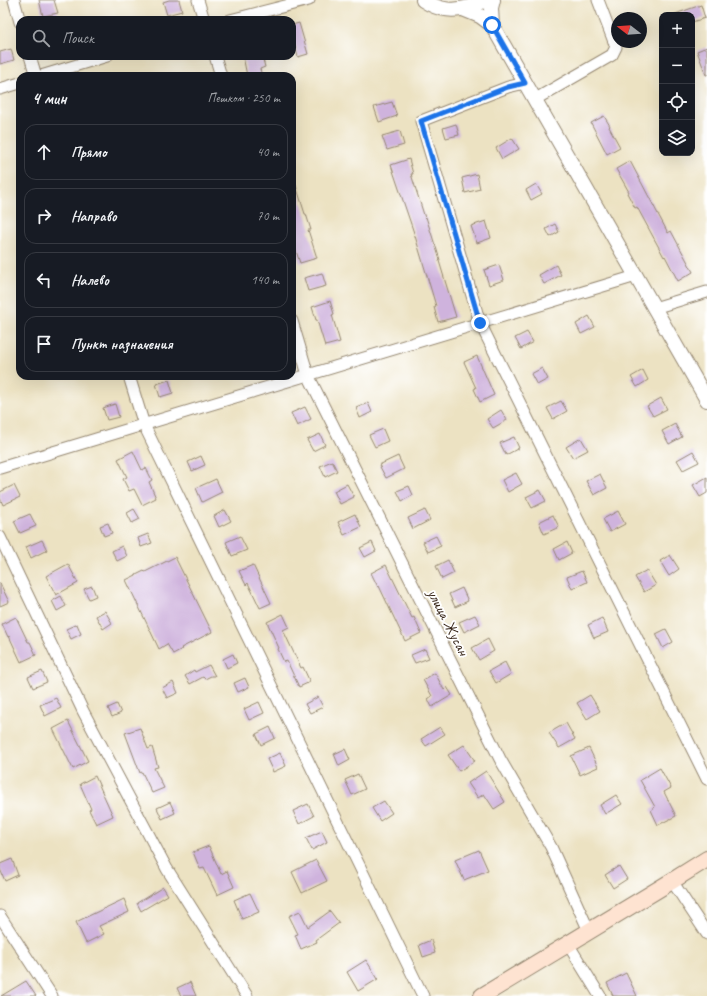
<!DOCTYPE html>
<html lang="ru">
<meta charset="utf-8">
<style>
:root{--surface:#171b24;--page:#20242c;--text:#f1f3f6;--muted:#9ea1a6;--line:#363941}
body{margin:0;font-family:Caveat,sans-serif;background:var(--page);color:var(--text)}
.controls{position:absolute;right:12px;top:12px;display:grid;overflow:hidden;border-radius:8px;box-shadow:0 4px 16px #0002}
.controls button{width:36px;height:36px;display:grid;place-items:center;padding:0;border:0;border-bottom:1px solid var(--line);background:var(--surface);color:var(--text);font:20px sans-serif}
.compass{position:absolute;left:611px;top:12px;width:36px;height:36px;border-radius:50%;background:var(--surface);box-shadow:0 4px 16px #0002;rotate:287deg}
.stop{position:absolute;width:12px;height:12px;margin:-9px;border:3px solid #1a73e8;border-radius:50%;background:#fff}
.stop.end{background:#1a73e8;border-color:#fff;box-shadow:0 1px 4px #0008}
.list{margin:0;padding:0;list-style:none}
h2{display:flex;justify-content:space-between;align-items:center;height:52px;margin:0;padding:0 16px;font-size:17px}
h2 small{font-size:13px;font-weight:400;color:var(--muted)}
.list li{display:grid;grid-template-columns:26px 1fr auto;gap:12px;align-items:center;box-sizing:border-box;height:56px;margin:0 8px 8px;padding:0 8px;border:1px solid var(--line);border-radius:12px}
.list b{display:block;font-size:15px;white-space:nowrap}
.list em{font-size:13px;font-style:normal;color:var(--muted)}
.icon{flex:none;width:22px;height:22px;fill:none;stroke:currentColor;stroke-width:2;stroke-linecap:round;stroke-linejoin:round}
.map{position:relative;flex:none;width:707px;height:996px;overflow:hidden}
.search{position:absolute;background:var(--surface);box-shadow:0 4px 16px #0002;left:16px;top:16px;width:280px;height:44px;display:flex;align-items:center;gap:10px;box-sizing:border-box;padding:0 14px;border-radius:12px;color:var(--muted);font-size:15px}
.panel{position:absolute;background:var(--surface);box-shadow:0 4px 16px #0002;left:16px;top:72px;width:280px;height:308px;border-radius:12px}
.map>svg:first-child{display:block}
.building{fill:#cfb3dd}
.lines{fill:none;stroke-linecap:round;stroke-linejoin:round}
.minor-casing{stroke:#948670;stroke-width:13}
.tertiary-casing{stroke:#948670;stroke-width:16}
.secondary-casing{stroke:#948670;stroke-width:18}
.minor{stroke:#fff;stroke-width:11}
.tertiary{stroke:#fff;stroke-width:14}
.secondary{stroke:#fee3d1;stroke-width:16}
.route{stroke:#1a73e8;stroke-width:5}
.labels{text-anchor:middle;stroke-width:3.5;stroke-linejoin:round;paint-order:stroke}
.street-label{font-size:16px;fill:#3b2a1e;stroke:#fff}
</style>
<div class="map">
<svg width="707" height="996" viewBox="0 0 707 996">
<rect width="100%" height="100%" fill="#fff"/>
<filter id="ink" filterUnits="userSpaceOnUse"><feTurbulence type="fractalNoise" baseFrequency=".025" numOctaves="2"/><feDisplacementMap in="SourceGraphic" scale="8" xChannelSelector="R" yChannelSelector="G"/><feConvolveMatrix kernelMatrix="1 2 1 2 8 2 1 2 1" color-interpolation-filters="sRGB"/></filter>
<filter id="wash" filterUnits="userSpaceOnUse"><feTurbulence type="fractalNoise" baseFrequency=".012" numOctaves="4" result="noise"/><feDisplacementMap in="SourceGraphic" scale="16" xChannelSelector="R" yChannelSelector="G"/><feGaussianBlur stdDeviation="0.9" result="paint"/><feColorMatrix in="noise" values="0 0 0 0 0 0 0 0 0 0 0 0 0 0 0 0 0 1.4 0 .05"/><feComposite in="paint" operator="in"/></filter>
<g filter="url(#wash)">
<rect width="100%" height="100%" fill="#ece2c2"/>
<g id="blocks">
<path class="building" d="M39,0H54L58,13L43,16Z
M169,0H179L182,11L167,15L163,2Z
M701,5L705,18L692,22V15H676L675,14Z
M299,23L308,54L298,57L292,36V25Z
M707,47V75H706L697,51Z
M11,49L14,60L0,64V52Z
M243,56H262L265,67L260,69L262,76H247Z
M392,102L397,116L379,122L374,107Z
M604,116L610,126L609,127L620,147L607,154L591,123Z
M456,124L459,135L446,138L443,128Z
M400,131L404,145L387,150L382,136Z
M512,138L519,149L502,159L496,148Z
M409,159L413,174H411L425,218L426,217L435,245V244L440,260L439,261L456,317L438,322L434,307L436,306L415,236L391,165Z
M630,161L668,233L671,231L693,272L678,281L665,256L664,257L637,207L635,208L627,193L629,192L616,169Z
M477,174L480,189L465,193L462,178Z
M292,179H294L305,214H306L311,230H308L317,258L300,263L292,239Z
M536,184L542,194L531,200L526,190Z
M486,221L491,238L477,243L471,226Z
M555,224L559,232L550,237L546,229Z
M499,265L504,280L489,285L484,270Z
M556,265L561,275L544,284L539,275Z
M322,273L326,286L308,291L304,278Z
M330,301L334,314L332,315L340,342L325,346L317,320H316L312,307Z
M589,316L595,327L581,334L576,324Z
M527,332L533,342L521,349L515,338Z
M477,356L494,395L480,402L474,389L476,388L464,362Z
M542,368L548,379L537,385L531,374Z
M643,370L648,380L637,387L631,377Z
M169,380L173,393L160,397L156,384Z
M661,398L667,409L653,416L647,406Z
M561,401L567,411L553,419L547,408Z
M368,403L372,412L360,418L356,408Z
M115,404L119,417L107,420L103,408Z
M305,407L311,419L297,426L291,413Z
M501,410L507,420L493,428L487,419Z
M675,424L682,437L669,444L662,431Z
M383,429L388,441L375,447L369,435Z
M320,434L325,445L313,451L307,440Z
M514,437L519,448L506,455L500,443Z
M581,438L588,450L573,458L566,447Z
M133,451L142,470L146,468L152,480L149,482L156,498L142,505L134,489L129,491L123,479L127,477L118,459Z
M693,451L699,462L683,470L677,460Z
M201,456L205,465L192,471L188,462Z
M398,456L404,469L386,478L379,465Z
M332,461L337,471L325,477L320,466Z
M516,473L522,484L508,492L502,480Z
M600,474L607,488L594,495L586,481Z
M707,477V493L700,497L693,485Z
M216,479L222,492L202,502L196,488Z
M347,484L354,497L340,504L334,491Z
M14,485L20,497L3,505L0,498V492Z
M409,486L413,495L402,501L397,491Z
M540,490L546,501L532,508L526,497Z
M134,509L140,519L132,523L127,513Z
M225,510L231,521L219,527L214,516Z
M425,510L430,520L413,529L408,518Z
M618,511L625,524L610,532L603,519Z
M30,514L36,526L20,533L14,521Z
M355,514L361,527L344,535L338,522Z
M553,515L559,527L544,534L539,522Z
M108,523L112,533L104,536L100,526Z
M148,534L152,543L141,547L138,538Z
M240,536L247,550L232,556L226,542Z
M436,536L441,546L428,552L423,542Z
M42,540L47,550L31,558L26,547Z
M372,542L376,551L365,557L360,548Z
M567,542L572,553L559,560L554,549Z
M122,546L127,556L117,561L112,551Z
M670,555L679,569L669,576L660,561Z
M175,557L212,632L181,648L182,649L173,654L167,644L159,649L126,580L144,571L145,572Z
M448,560L454,573L442,579L436,566Z
M68,564L78,583L56,595L46,576Z
M253,565L271,603L260,608L248,583L246,585L239,571Z
M386,565L412,618L414,617L421,633L405,641L379,586L378,587L371,573Z
M647,570L656,585L644,592L635,577Z
M582,571L587,582L572,589L567,577Z
M0,583L9,602L0,606Z
M92,586L96,596L89,599L84,589Z
M462,588L468,601L455,607L449,594Z
M61,596L66,606L57,611L52,601Z
M105,611L112,623L103,629L96,616Z
M283,614L289,627L283,630L301,668L303,667L310,682L299,687L287,661L284,662L278,649L279,648L267,622Z
M475,615L480,624L464,632L459,622Z
M16,617L28,642H30L36,655L21,662L9,636L8,637L2,624Z
M602,618L608,632L594,638L588,625Z
M77,624L81,634L71,639L66,629Z
M666,629L673,642L663,648L656,634Z
M488,639L494,651L479,660L472,648Z
M425,649L429,658L415,663L411,655Z
M233,654L237,663L227,668L223,659Z
M505,662L511,674L496,683L489,671Z
M209,665L215,676H211L205,679L203,677L190,684L185,676L194,670L195,672Z
M42,671L47,682L33,688L28,677Z
M435,673L444,690L447,687L452,695L432,707L428,699L432,696L423,680Z
M245,678L249,687L238,692L234,683Z
M173,682L178,693L167,698L162,688Z
M590,695L600,711L587,719L577,703Z
M318,697L323,707L310,713L305,704Z
M56,698L61,708L45,716L40,705Z
M259,702L264,713L249,720L244,709Z
M117,704L121,713L112,717L108,708Z
M68,721L88,761L73,769L53,729Z
M566,723L575,739L559,748L549,733Z
M270,727L275,738L261,745L256,734Z
M440,727L445,734L426,746L421,739Z
M140,728L148,749L152,747L158,767L154,768L164,788L152,793L142,772L140,773L125,733Z
M464,745L475,761L459,771L448,755Z
M589,748L598,767L580,775L571,756Z
M345,749L350,760L339,766L334,754Z
M280,753L286,766L273,772L267,759Z
M660,768L671,788L664,792L676,816L658,825L651,810L655,807L640,780Z
M486,771L505,802L494,809L484,794L478,798L468,783Z
M358,774L365,789L352,795L345,780Z
M95,776L113,816L96,824L89,810L91,809L80,784Z
M616,795L622,804L605,814L600,805Z
M384,801L392,813L380,821L372,808Z
M170,802L175,813L162,819L157,808Z
M308,804L314,816L299,824L293,811Z
M322,831L327,842L312,850L306,838Z
M209,846L221,874L227,871L234,887L217,895L204,868L200,869L193,852Z
M479,850L488,870L464,880L455,860Z
M12,859L18,875L5,881L0,869V864Z
M316,860L327,881L302,893L292,872Z
M619,866L627,879L613,888L605,875Z
M163,887L168,895L141,911L137,903Z
M250,893L259,912L242,919L234,900Z
M124,899L129,912L99,926L104,934L86,943L76,922Z
M300,911L308,927L330,911L339,923L316,940L317,942L301,949L295,935L298,934L289,916Z
M431,940L435,953L423,957L419,945Z
M366,960L378,979L358,991L347,972Z
M626,973L637,996H613L607,983Z
M26,981L36,996H1Z
M190,982L196,996H181L177,988Z"/>
</g>
</g>
<g filter="url(#ink)">
<use href="#blocks" fill-opacity="0" stroke="#948670" stroke-width="1"/>
<g class="lines">
<g class="minor-casing">
<path id="minor" d="M14,0L20,22
M198,0L204,20
M230,20L309,0
M30,56L36,76
M215,56L221,76
M41,76L107,56
M525,83L508,87L421,121L480,323L707,779
M0,89L20,83
M534,100L612,55L616,47L598,0
M654,308L707,292
M292,321L308,375L500,759L551,847L589,931
M129,376L144,425L423,996
M0,468L636,276
M0,537L83,711L167,869L247,996
M672,881L707,934
M0,916L52,996
M568,944L600,996"/>
</g>
<g class="tertiary-casing">
<path id="tertiary" d="M423,0C440,11 454,12 473,6C477,4 481,3 484,0
M463,9L480,16L492,25L707,400
M492,25L491,8L493,0"/>
</g>
<g class="secondary-casing">
<path id="secondary" d="M482,996L672,881L707,859"/>
</g>
<use href="#minor" class="minor"/>
<use href="#tertiary" class="tertiary"/>
<use href="#secondary" class="secondary"/>
</g>
</g>
<g class="lines" filter="url(#ink)">
<path class="route" d="M480,323L421,121L508,87L525,83L492,25"/>
</g>
<g class="labels">
<g class="street-label">
<text transform="translate(449 622) rotate(63)" y="6">улица Жусан</text>
</g>
</g>
</svg>
<div class="controls">
<button>+</button>
<button>−</button>
<button><svg class="icon" aria-label="locate" viewBox="0 0 24 24"><circle cx="12" cy="12" r="6"/><path d="M12 2v4M12 18v4M2 12h4M18 12h4"/></svg></button>
<button><svg class="icon" aria-label="layers" viewBox="0 0 24 24"><path d="M12 4l9 5-9 5-9-5zM3 14l9 5 9-5"/></svg></button>
</div>
<svg class="compass" viewBox="-18 -18 36 36"><path d="M0-13l5 13h-10z" fill="#e53935"/><path d="M0 13l5-13h-10z" fill="#9ea1a6"/></svg>
<div class="stop" style="left:492px;top:25px"></div>
<div class="stop end" style="left:480px;top:323px"></div>
<div class="search"><svg class="icon" aria-label="search" viewBox="0 0 24 24"><circle cx="10" cy="10" r="6"/><path d="M15 15l6 6"/></svg>Поиск</div>
<section class="panel">
<h2>4 мин<small>Пешком · 250 m</small></h2>
<ul class="list">
<li><svg class="icon" aria-label="ahead" viewBox="0 0 24 24"><path d="M12 20V5M6 11l6-6 6 6"/></svg><div><b>Прямо</b></div><em>40 m</em></li>
<li><svg class="icon" aria-label="right" viewBox="0 0 24 24"><path d="M7 20v-9h11M14 6l5 5-5 5"/></svg><div><b>Направо</b></div><em>70 m</em></li>
<li><svg class="icon" aria-label="left" viewBox="0 0 24 24"><path d="M17 20v-9H6M10 6l-5 5 5 5"/></svg><div><b>Налево</b></div><em>140 m</em></li>
<li><svg class="icon" aria-label="arrive" viewBox="0 0 24 24"><path d="M6 21V4h12l-3 4 3 4H6"/></svg><div><b>Пункт назначения</b></div></li>
</ul>
</section>
</div>
